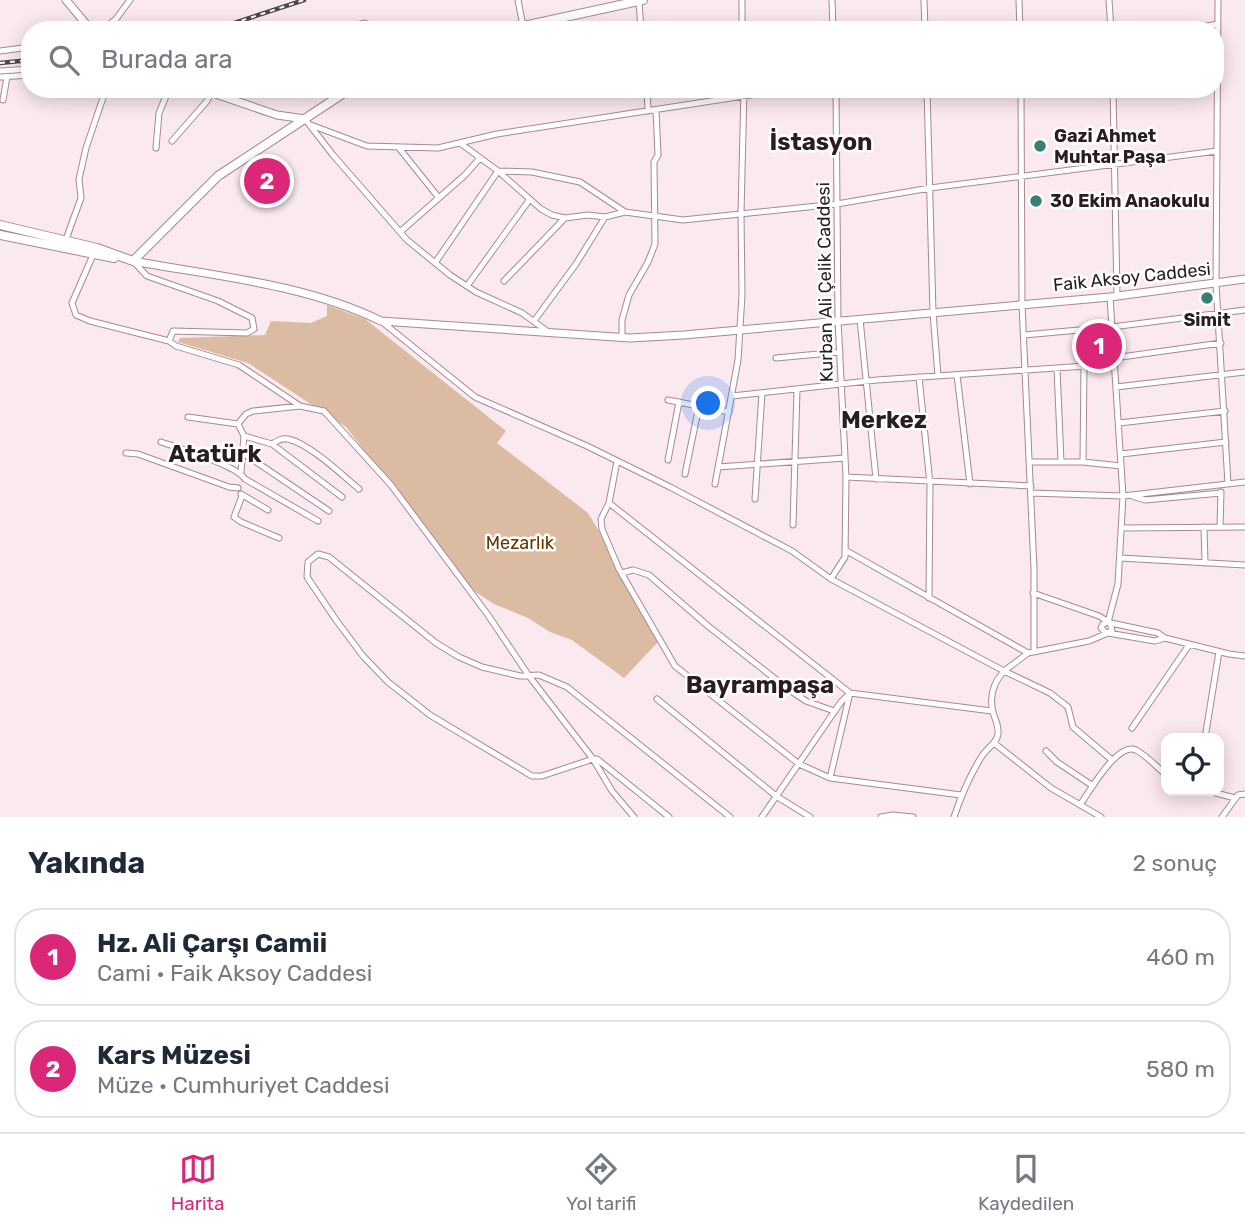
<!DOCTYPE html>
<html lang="tr">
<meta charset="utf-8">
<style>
:root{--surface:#fff;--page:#f6f6f7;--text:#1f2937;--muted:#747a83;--line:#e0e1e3;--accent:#db2777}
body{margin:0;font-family:Rubik,sans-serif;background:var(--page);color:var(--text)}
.controls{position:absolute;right:21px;bottom:21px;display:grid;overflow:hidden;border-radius:14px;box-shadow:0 4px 18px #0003}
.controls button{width:63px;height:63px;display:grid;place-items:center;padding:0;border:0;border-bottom:2px solid var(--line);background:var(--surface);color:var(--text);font:35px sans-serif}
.you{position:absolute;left:709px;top:404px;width:24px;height:24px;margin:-18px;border:5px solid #fff;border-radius:50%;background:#1a73e8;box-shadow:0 0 0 10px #1a73e833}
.badge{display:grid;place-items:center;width:46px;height:46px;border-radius:50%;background:var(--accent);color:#fff;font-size:23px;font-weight:700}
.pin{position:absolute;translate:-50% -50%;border:4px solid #fff;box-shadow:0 2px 7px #0006}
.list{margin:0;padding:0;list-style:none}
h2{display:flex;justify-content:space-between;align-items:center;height:91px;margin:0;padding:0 28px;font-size:30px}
h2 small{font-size:23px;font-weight:400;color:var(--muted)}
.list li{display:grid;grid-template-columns:46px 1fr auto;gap:21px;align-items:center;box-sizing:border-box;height:98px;margin:0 14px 14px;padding:0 14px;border:2px solid var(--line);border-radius:28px}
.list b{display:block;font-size:26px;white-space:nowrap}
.list p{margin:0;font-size:23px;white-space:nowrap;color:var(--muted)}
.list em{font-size:23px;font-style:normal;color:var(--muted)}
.icon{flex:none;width:38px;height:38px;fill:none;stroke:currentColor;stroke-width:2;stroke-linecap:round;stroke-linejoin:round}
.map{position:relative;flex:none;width:1245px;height:817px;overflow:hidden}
.search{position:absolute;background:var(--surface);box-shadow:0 4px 18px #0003;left:21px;right:21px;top:21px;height:77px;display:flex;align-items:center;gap:18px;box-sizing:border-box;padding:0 24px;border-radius:28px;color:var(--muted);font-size:26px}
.sheet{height:315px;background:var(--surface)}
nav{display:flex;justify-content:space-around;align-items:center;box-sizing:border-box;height:98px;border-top:2px solid var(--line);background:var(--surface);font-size:19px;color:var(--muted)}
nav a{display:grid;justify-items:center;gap:4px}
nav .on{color:var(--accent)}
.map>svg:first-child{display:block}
.green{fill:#dbbca2}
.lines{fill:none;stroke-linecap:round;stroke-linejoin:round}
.street-casing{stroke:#ab8694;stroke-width:7}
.secondary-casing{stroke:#ab8694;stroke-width:9}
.primary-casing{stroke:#ab8694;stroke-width:10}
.street{stroke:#fff;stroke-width:5}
.secondary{stroke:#fff;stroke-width:7}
.primary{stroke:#fff;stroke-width:8}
.rail-casing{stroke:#54454b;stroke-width:4.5}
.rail{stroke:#fff;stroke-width:2;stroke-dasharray:5;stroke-linecap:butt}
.poi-dot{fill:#3a7f74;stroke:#fff;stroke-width:2.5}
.labels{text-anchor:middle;stroke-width:5;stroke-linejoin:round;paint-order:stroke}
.poi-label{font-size:18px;font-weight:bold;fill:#2b1c22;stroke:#fff;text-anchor:start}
.street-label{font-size:18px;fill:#2b1c22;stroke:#fff}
.park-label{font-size:18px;fill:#653700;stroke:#fff}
.district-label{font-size:24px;font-weight:bold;fill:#2b1c22;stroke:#fff}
</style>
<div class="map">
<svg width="1245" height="817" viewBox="0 0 1245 817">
<rect width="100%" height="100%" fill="#fae9ef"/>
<path class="green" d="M327,305L365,319L506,431L497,443L588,513L605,541L620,573L658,642L624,678L572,640L550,632L528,618L494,604L474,591L346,427L248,363L178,342L180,338L265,335L271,321L311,323L327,316Z"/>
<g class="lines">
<g class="street-casing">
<path id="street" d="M518,0L523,26
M742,0V30
M832,0L833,30
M924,0L925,30
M1019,0L1020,30
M1109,0L1111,30
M1218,0L1216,284L1228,484
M639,1L641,30
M102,30L116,19L130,0
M338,30L365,23L376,30
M1186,30L1218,24
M0,51L30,47
M0,71L30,69
M0,77L30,75
M647,89L648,111
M927,89L933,313L938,376
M1021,89L1022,305L1034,569V652
M1113,89L1117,295
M3,100L7,77
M305,119L333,155L407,240L450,275L476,292L522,313L547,331
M311,125L367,146L438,148L497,134L789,89
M172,141L207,101L211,93
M460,143L498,171L532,172L580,182L625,212L683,220L837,204L930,188L1217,151
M156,148L159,113L169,89
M399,148L439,198
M400,232L465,175L480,158
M65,242L81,198L79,179L86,148L106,89
M93,255L72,303L76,315L90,321L169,341
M133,261L147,276L218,301L252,318L254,329L247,333L173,331L169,341L176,346L239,365L300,406L324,411L391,485L488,615L529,676L593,759L612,791L634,817
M435,263L498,171L541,209L552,215L565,218L588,215L605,217L625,212
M504,281L565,218
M467,286L530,199
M860,319L876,479
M381,321L475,397L587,446L670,487L792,551L831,579L1004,671C993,683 989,696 993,712C995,720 999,725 998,734C997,743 987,748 982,756C970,775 961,796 954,817
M534,321L576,264L605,217
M1024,335L1112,327L1245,310
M622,337V320L629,295L648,262L655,244L654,162L658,155L656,110
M776,358L840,352
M1114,358L1221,343
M1057,368L1061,462
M957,375L970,484
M919,377L930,484L929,598
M1116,387L1245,372
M732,396L877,380L1115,364
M668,400L729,412
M188,417L238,424
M1119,423L1225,411
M238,424L246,414L253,411L300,406
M238,424L244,436L241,472
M244,436L272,444L342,497
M161,442C179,448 236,465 245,479L318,521
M272,444C277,441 281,438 288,439C310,444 341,474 359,489
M126,453L138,454L229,487L238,488
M243,453L329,511
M1121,454L1226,442
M668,460L679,402
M617,461L609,503L601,519L602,529L619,569L675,666L799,764L830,778L961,795
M1029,462H1083L1121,466
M1083,462L1084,366
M718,467L845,458
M685,474L699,406
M846,477L1031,486
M715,484L738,360L742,295L741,213L744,89
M1031,493L1123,496L1245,482
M241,494L268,510
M242,496L234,517L241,522L279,538
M1132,496L1145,500L1221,493
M755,499L762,393
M609,503L850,693L992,711
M793,525L797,390
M1204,527L1205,563
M1220,527L1221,492
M1122,528L1245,527
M845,550L1028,653
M1120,558L1245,565
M622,573L633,570L649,575L708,626L788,689L806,701L834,711
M831,579L845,557L846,477L838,321L836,89
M1033,593L1099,616L1110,623L1112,631L1106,633L1101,628L1103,624L1108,622L1118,584L1123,496L1110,297
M1111,623L1158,633L1165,638
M657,699L776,796L810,817
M1132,728L1189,645
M1205,738L1219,652
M994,743L1051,788L1101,817
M1046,751L1057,762L1093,786
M1112,760L1073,727L1068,707L1050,693L1004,671L1028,653L1089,641L1108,633L1155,641L1165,638L1229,654L1245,656
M830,778L850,693
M1208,791L1235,798
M1080,805C1089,792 1118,741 1136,750C1147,756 1157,767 1166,775
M669,817L597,759H593L542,776H532L430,715L388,682L363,656L336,620L307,577L308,562L318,554L329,557L436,643L459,657L482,667L520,676L539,675L567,687L730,817
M762,817L841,702L850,693
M881,817L893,815L913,817
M1222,817L1238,795L1245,794"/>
</g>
<g class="secondary-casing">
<path id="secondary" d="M66,0L91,30
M201,89L277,115L305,119
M133,261C215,276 305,284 381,321L630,338L684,335L1110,297L1245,279"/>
</g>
<g class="primary-casing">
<path id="primary" d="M505,30L643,0
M0,225L97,248L133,261
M0,235L114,258
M133,261L218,176L350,89"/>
</g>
<use href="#street" class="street"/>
<use href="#secondary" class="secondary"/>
<use href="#primary" class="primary"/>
<g class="rail-casing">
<path id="rail" d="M213,30L304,0
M0,63L30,60"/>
</g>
<use href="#rail" class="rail"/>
</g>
<g class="poi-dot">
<circle cx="1040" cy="146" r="7"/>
<circle cx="1036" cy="201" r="7"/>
<circle cx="1207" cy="298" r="7"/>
</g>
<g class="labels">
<g class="poi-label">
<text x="1054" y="142">Gazi Ahmet<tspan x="1054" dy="21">Muhtar Paşa</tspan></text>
<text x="1050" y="207">30 Ekim Anaokulu</text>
<text x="1207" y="326" text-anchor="middle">Simit</text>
</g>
<g class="street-label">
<text transform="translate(1132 277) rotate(-6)" y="6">Faik Aksoy Caddesi</text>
<text transform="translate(825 282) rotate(-91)" y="6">Kurban Ali Çelik Caddesi</text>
</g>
<g class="park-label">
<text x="520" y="549">Mezarlık</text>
</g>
<g class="district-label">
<text x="821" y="150">İstasyon</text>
<text x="884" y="428">Merkez</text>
<text x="215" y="462">Atatürk</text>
<text x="760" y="693">Bayrampaşa</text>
</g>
</g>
</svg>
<div class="controls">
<button><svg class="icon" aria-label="locate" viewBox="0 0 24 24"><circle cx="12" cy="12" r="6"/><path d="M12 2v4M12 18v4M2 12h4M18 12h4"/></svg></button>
</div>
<div class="you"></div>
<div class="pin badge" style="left:1099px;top:346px">1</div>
<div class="pin badge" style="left:267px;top:181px">2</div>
<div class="search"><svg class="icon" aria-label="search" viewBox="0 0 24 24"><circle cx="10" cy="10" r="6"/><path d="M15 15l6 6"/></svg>Burada ara</div>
</div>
<section class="sheet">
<h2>Yakında<small>2 sonuç</small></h2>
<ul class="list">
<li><span class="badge">1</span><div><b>Hz. Ali Çarşı Camii</b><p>Cami · Faik Aksoy Caddesi</p></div><em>460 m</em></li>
<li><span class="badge">2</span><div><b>Kars Müzesi̇</b><p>Müze · Cumhuriyet Caddesi</p></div><em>580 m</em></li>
</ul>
</section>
<nav>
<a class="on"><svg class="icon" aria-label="map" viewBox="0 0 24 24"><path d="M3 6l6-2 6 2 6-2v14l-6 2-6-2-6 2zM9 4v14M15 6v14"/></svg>Harita</a>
<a><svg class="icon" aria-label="directions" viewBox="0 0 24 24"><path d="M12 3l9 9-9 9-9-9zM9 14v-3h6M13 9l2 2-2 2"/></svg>Yol tarifi</a>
<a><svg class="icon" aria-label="saved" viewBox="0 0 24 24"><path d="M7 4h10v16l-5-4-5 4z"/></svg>Kaydedilen</a>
</nav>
